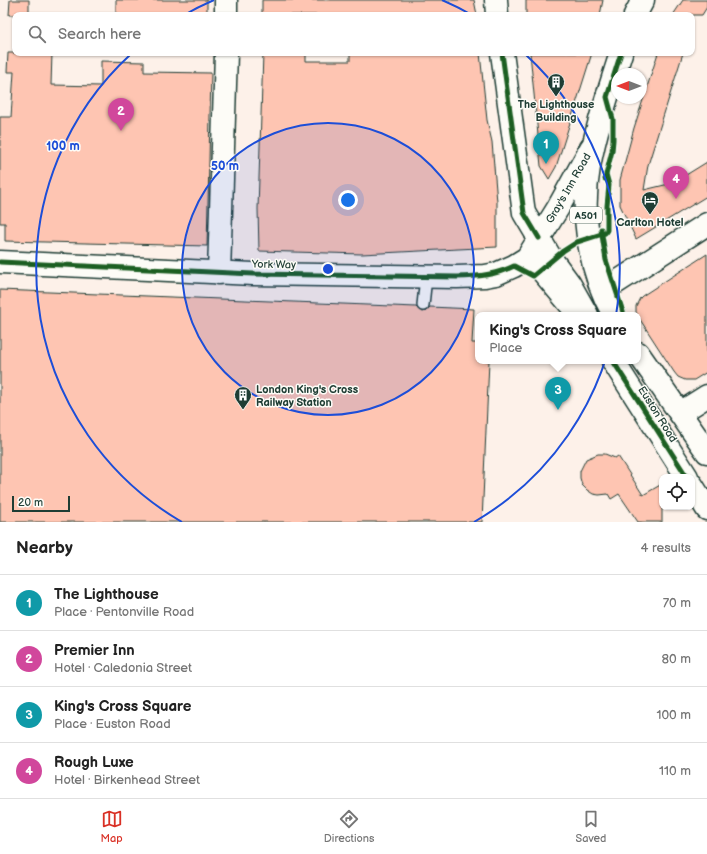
<!DOCTYPE html>
<meta charset="utf-8">
<style>
:root{--surface:#fff;--page:#f6f6f6;--text:#222;--muted:#767676;--line:#e0e0e0;--accent:#d93025}
body{margin:0;font-family:"Balsamiq Sans",sans-serif;background:var(--page);color:var(--text)}
.controls{position:absolute;right:12px;bottom:12px;display:grid;overflow:hidden;border-radius:8px;box-shadow:0 1px 3px #0004}
.controls button{width:36px;height:36px;display:grid;place-items:center;padding:0;border:0;border-bottom:1px solid var(--line);background:var(--surface);color:var(--text);font:20px sans-serif}
.compass{position:absolute;left:611px;top:68px;width:36px;height:36px;border-radius:50%;background:var(--surface);box-shadow:0 1px 3px #0004;rotate:270deg}
.scale{position:absolute;left:12px;bottom:10px;width:58px;box-sizing:border-box;padding-left:4px;border:2px solid #1f3d34;border-top:0;font-size:11px;line-height:14px;white-space:nowrap;color:#1f3d34;-webkit-text-stroke:3px #fdfcf7;paint-order:stroke}
.you{position:absolute;left:348px;top:200px;width:14px;height:14px;margin:-10px;border:3px solid #fff;border-radius:50%;background:#1a73e8;box-shadow:0 0 0 6px #1a73e833}
.badge{display:grid;place-items:center;width:26px;height:26px;border-radius:50%;background:var(--accent);color:#fff;font-size:13px;font-weight:700}
.pin{position:absolute;translate:-50% -33px;filter:drop-shadow(0 1px 2px #0008)}
.pin::after{content:'';position:absolute;top:21px;width:14px;height:12px;background:inherit;clip-path:polygon(0 0,100% 0,50% 100%)}
.popup{position:absolute;left:475px;top:312px;width:166px;height:52px;box-sizing:border-box;display:grid;place-content:center;border-radius:8px;background:var(--surface);filter:drop-shadow(0 1px 3px #0005);font-size:13px;white-space:nowrap;color:var(--muted)}
.popup b{font-size:15px;color:var(--text)}
.popup::after{content:'';position:absolute;left:50%;top:100%;margin-left:-8px;border:8px solid transparent;border-top-color:var(--surface)}
.list{margin:0;padding:0;list-style:none}
h2{display:flex;justify-content:space-between;align-items:center;height:52px;margin:0;padding:0 16px;font-size:17px}
h2 small{font-size:13px;font-weight:400;color:var(--muted)}
.list li{display:grid;grid-template-columns:26px 1fr auto;gap:12px;align-items:center;box-sizing:border-box;height:56px;padding:0 16px;border-top:1px solid var(--line)}
.list b{display:block;font-size:15px;white-space:nowrap}
.list p{margin:0;font-size:13px;white-space:nowrap;color:var(--muted)}
.list em{font-size:13px;font-style:normal;color:var(--muted)}
.icon{flex:none;width:22px;height:22px;fill:none;stroke:currentColor;stroke-width:2;stroke-linecap:round;stroke-linejoin:round}
.map{position:relative;flex:none;width:707px;height:522px;overflow:hidden}
.search{position:absolute;background:var(--surface);box-shadow:0 1px 3px #0004;left:12px;right:12px;top:12px;height:44px;display:flex;align-items:center;gap:10px;box-sizing:border-box;padding:0 14px;border-radius:8px;color:var(--muted);font-size:15px}
.sheet{height:276px;background:var(--surface)}
nav{display:flex;justify-content:space-around;align-items:center;box-sizing:border-box;height:56px;border-top:1px solid var(--line);background:var(--surface);font-size:11px;color:var(--muted)}
nav a{display:grid;justify-items:center;gap:2px}
nav .on{color:var(--accent)}
.map>svg:first-child{display:block}
.building{fill:#fec5b2;stroke:#1f3d34}
.lines{fill:none;stroke-linecap:round;stroke-linejoin:round}
.service-casing{stroke:#1f3d34;stroke-width:14}
.minor-casing{stroke:#1f3d34;stroke-width:25}
.primary-casing{stroke:#1f3d34;stroke-width:25}
.trunk-casing{stroke:#1f3d34;stroke-width:25}
.service{stroke:#fdfcf7;stroke-width:11}
.minor{stroke:#fdfcf7;stroke-width:22}
.primary{stroke:#fdfcf7;stroke-width:22}
.trunk{stroke:#fdfcf7;stroke-width:22}
.cycleway-casing{stroke:#fdfcf7;stroke-width:8}
.cycleway{stroke:#1b5e20;stroke-width:5}
.ring{fill:none;stroke:#1d4ed8;stroke-width:2}
.labels{text-anchor:middle;stroke-width:3;stroke-linejoin:round;paint-order:stroke}
.shield{fill:#fdfcf7;stroke:#62766e;stroke-width:1}
.shield-label{font-size:10px;font-weight:bold;fill:#1f3d34}
.poi-label{font-size:11px;font-weight:bold;fill:#1f3d34;stroke:#fdfcf7}
.street-label{font-size:11px;fill:#1f3d34;stroke:#fdfcf7}
.centre{fill:#1d4ed8;stroke:#fdfcf7;stroke-width:2}
.ring-label{font-size:12px;text-anchor:middle;font-weight:bold;fill:#1d4ed8;stroke:#fdfcf7;stroke-width:3;stroke-linejoin:round;paint-order:stroke}
</style>
<div class="map">
<svg width="707" height="522" viewBox="0 0 707 522">
<rect width="100%" height="100%" fill="#fdf1e9"/>
<filter id="ink" filterUnits="userSpaceOnUse"><feTurbulence type="fractalNoise" baseFrequency=".025" numOctaves="2"/><feDisplacementMap in="SourceGraphic" scale="8" xChannelSelector="R" yChannelSelector="G"/><feConvolveMatrix kernelMatrix="1 2 1 2 8 2 1 2 1" color-interpolation-filters="sRGB"/></filter>
<g filter="url(#ink)">
<path class="building" d="M10,0H29V15H9Z
M116,0H207V15H116Z
M262,0H474L477,15H262Z
M526,0H603L600,15H526Z
M683,0H707V7L702,15H673Z
M8,53H52L51,85L101,86V61L144,62V72L211,73L207,246L5,241V223H0V117H11L14,72H7Z
M263,53H306V61H350V53H480L487,120L492,142L497,202V247L362,254L259,251L258,209Z
M530,53H592L556,167L549,179L541,166Z
M658,53H683L648,165L644,190L673,183L707,162V196L636,239L620,205V180L634,128Z
M707,254V372L694,380H685L678,377L674,372L639,318L636,312V306L640,298L642,296Z
M0,290L416,307L419,310L423,312L426,311L430,307L474,309L472,343H478V361H489L482,522H0Z
M598,454H605L615,458L618,456L643,495L662,484V522H638L619,494L611,499L608,494L599,495L593,494L587,490L582,485L580,478V471L586,459Z"/>
<g class="lines">
<g class="service-casing">
<path id="service" d="M423,305L426,277"/>
</g>
<g class="minor-casing">
<path id="minor" d="M226,0V15
M219,273L226,53
M603,291L707,224
M680,413L707,396"/>
</g>
<g class="primary-casing">
<path id="primary" d="M527,258L537,265L579,315
M0,262L253,274L457,277L485,276L496,274L514,266L527,258L558,208L591,148"/>
</g>
<g class="trunk-casing">
<path id="trunk" d="M496,0L497,15
M635,15L643,0
M502,53L524,213L552,260L569,283L587,315
M614,315C590,273 580,216 589,167C596,128 609,91 621,53
M638,353L707,452
M613,361L687,477
M692,485L707,509"/>
</g>
<use href="#service" class="service"/>
<use href="#minor" class="minor"/>
<use href="#primary" class="primary"/>
<use href="#trunk" class="trunk"/>
<g class="cycleway-casing">
<path id="cycleway" d="M502,53L524,213L539,238
M605,179L612,151L613,140V119L607,97L621,53
M601,229L606,260L624,315
M0,262L253,274L457,277C478,277 496,275 514,266L533,276L563,251L577,242L605,233L607,230V206L609,185L606,174
M613,361L687,477"/>
</g>
<use href="#cycleway" class="cycleway"/>
</g>
</g>
<circle cx="328" cy="269" r="146" fill="#1d4ed8" fill-opacity=".12"/>
<g class="ring">
<circle cx="328" cy="269" r="146"/>
<path d="M182 522A292 292 0 0 1 131 54M184 15A292 292 0 0 1 214 0M442 0A292 292 0 0 1 472 15M525 54A292 292 0 0 1 474 522"/>
</g>
<defs>
<g id="building-pin" transform="scale(0.9)"><path d="M0 17L-7.5 6A9.5 9.5 0 1 1 7.5 6Z" fill="#1f3d34" stroke="#fdfcf7"/><path d="M-4-6H4V6H1V3H-1V6H-4ZM-2.5-4.3h1.7v1.8h-1.7ZM.8-4.3h1.7v1.8H.8ZM-2.5-1h1.7V.8h-1.7ZM.8-1h1.7V.8H.8Z" fill="#fff"/></g>
<g id="hotel-pin" transform="scale(0.9)"><path d="M0 17L-7.5 6A9.5 9.5 0 1 1 7.5 6Z" fill="#1f3d34" stroke="#fdfcf7"/><path d="M-6-4.5h1.5V1H6V5H4.5V3h-9V5H-6ZM-4 0a1.8 1.8 0 1 1 3.6 0ZM.5 0V-2.5h3Q6-2.5 6 0Z" fill="#fff"/></g>
</defs>
<g fill-rule="evenodd">
<use href="#building-pin" x="556" y="82"/>
<use href="#hotel-pin" x="650" y="200"/>
<use href="#building-pin" x="243" y="395"/>
</g>
<g class="labels">
<rect class="shield" x="570" y="207" width="32" height="16" rx="3"/>
<g class="shield-label">
<text x="586" y="219">A501</text>
</g>
<g class="poi-label">
<text x="556" y="108">The Lighthouse<tspan x="556" dy="13">Building</tspan></text>
<text x="650" y="226">Carlton Hotel</text>
<text x="256" y="393" text-anchor="start">London King's Cross<tspan x="256" dy="13">Railway Station</tspan></text>
</g>
<g class="street-label">
<text transform="translate(568 188) rotate(-60)" y="4">Gray's Inn Road</text>
<text transform="translate(274 264) rotate(1)" y="4">York Way</text>
<text transform="translate(658 414) rotate(58)" y="4">Euston Road</text>
</g>
</g>
<circle cx="328" cy="269" r="6" class="centre"/>
<g class="ring-label">
<text x="63" y="150">100 m</text>
<text x="225" y="170">50 m</text>
</g>
</svg>
<div class="controls">
<button><svg class="icon" aria-label="locate" viewBox="0 0 24 24"><circle cx="12" cy="12" r="6"/><path d="M12 2v4M12 18v4M2 12h4M18 12h4"/></svg></button>
</div>
<svg class="compass" viewBox="-18 -18 36 36"><path d="M0-13l5 13h-10z" fill="#e53935"/><path d="M0 13l5-13h-10z" fill="#767676"/></svg>
<div class="scale">20 m</div>
<div class="you"></div>
<div class="pin badge" style="left:546px;top:164px;background:#0f9aa8">1</div>
<div class="pin badge" style="left:121px;top:131px;background:#d1479c">2</div>
<div class="pin badge" style="left:558px;top:410px;background:#0f9aa8">3</div>
<div class="popup"><b>King's Cross Square</b>Place</div>
<div class="pin badge" style="left:676px;top:199px;background:#d1479c">4</div>
<div class="search"><svg class="icon" aria-label="search" viewBox="0 0 24 24"><circle cx="10" cy="10" r="6"/><path d="M15 15l6 6"/></svg>Search here</div>
</div>
<section class="sheet">
<h2>Nearby<small>4 results</small></h2>
<ul class="list">
<li><span class="badge" style="background:#0f9aa8">1</span><div><b>The Lighthouse</b><p>Place · Pentonville Road</p></div><em>70 m</em></li>
<li><span class="badge" style="background:#d1479c">2</span><div><b>Premier Inn</b><p>Hotel · Caledonia Street</p></div><em>80 m</em></li>
<li><span class="badge" style="background:#0f9aa8">3</span><div><b>King's Cross Square</b><p>Place · Euston Road</p></div><em>100 m</em></li>
<li><span class="badge" style="background:#d1479c">4</span><div><b>Rough Luxe</b><p>Hotel · Birkenhead Street</p></div><em>110 m</em></li>
</ul>
</section>
<nav>
<a class="on"><svg class="icon" aria-label="map" viewBox="0 0 24 24"><path d="M3 6l6-2 6 2 6-2v14l-6 2-6-2-6 2zM9 4v14M15 6v14"/></svg>Map</a>
<a><svg class="icon" aria-label="directions" viewBox="0 0 24 24"><path d="M12 3l9 9-9 9-9-9zM9 14v-3h6M13 9l2 2-2 2"/></svg>Directions</a>
<a><svg class="icon" aria-label="saved" viewBox="0 0 24 24"><path d="M7 4h10v16l-5-4-5 4z"/></svg>Saved</a>
</nav>
